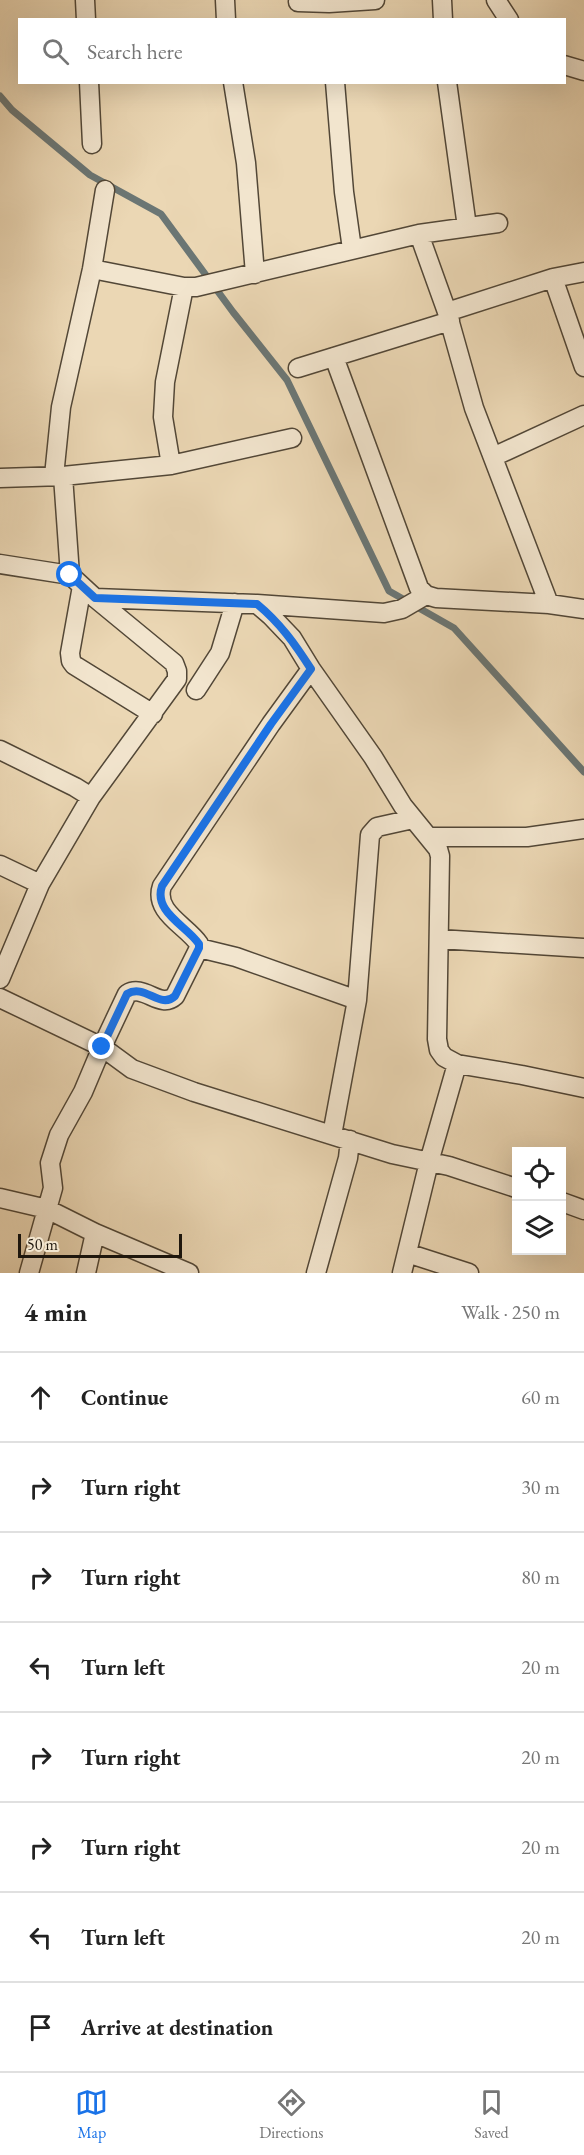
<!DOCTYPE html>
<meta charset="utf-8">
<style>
:root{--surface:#fff;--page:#f6f6f6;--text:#222;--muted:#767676;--line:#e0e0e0;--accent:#1a73e8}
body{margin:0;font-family:"EB Garamond",serif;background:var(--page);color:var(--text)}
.controls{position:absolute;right:18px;bottom:18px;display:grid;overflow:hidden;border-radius:0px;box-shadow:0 6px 24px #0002}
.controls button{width:54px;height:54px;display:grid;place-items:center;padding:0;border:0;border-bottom:2px solid var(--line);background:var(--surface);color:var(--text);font:30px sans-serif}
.scale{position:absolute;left:18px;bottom:15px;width:164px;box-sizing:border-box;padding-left:6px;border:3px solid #1f170d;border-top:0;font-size:16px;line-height:21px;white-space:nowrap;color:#1f170d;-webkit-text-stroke:4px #f2e5ce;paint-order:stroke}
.stop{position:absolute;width:18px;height:18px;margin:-14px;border:4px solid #1a73e8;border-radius:50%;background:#fff}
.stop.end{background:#1a73e8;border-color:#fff;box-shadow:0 2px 6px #0008}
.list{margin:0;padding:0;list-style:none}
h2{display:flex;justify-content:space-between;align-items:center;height:78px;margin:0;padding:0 24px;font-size:26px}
h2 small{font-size:20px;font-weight:400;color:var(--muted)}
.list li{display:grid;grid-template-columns:39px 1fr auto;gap:18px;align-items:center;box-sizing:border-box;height:90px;padding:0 24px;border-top:2px solid var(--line)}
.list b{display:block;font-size:22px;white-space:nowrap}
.list em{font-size:20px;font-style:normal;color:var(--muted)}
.icon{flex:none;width:33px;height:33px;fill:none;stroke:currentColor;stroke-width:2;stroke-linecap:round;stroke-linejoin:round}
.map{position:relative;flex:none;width:584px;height:1273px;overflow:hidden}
.search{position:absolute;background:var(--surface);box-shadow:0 6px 24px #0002;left:18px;right:18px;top:18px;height:66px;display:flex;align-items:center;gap:15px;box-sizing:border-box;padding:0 21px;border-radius:0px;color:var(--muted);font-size:22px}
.sheet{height:798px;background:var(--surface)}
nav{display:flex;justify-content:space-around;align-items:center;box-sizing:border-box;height:84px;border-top:2px solid var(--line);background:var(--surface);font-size:16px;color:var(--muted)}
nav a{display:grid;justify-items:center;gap:3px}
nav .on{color:var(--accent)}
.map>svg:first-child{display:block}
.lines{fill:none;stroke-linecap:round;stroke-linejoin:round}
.stream{stroke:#6b7674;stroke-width:7}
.minor-casing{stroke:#524737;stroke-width:21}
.minor{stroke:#f2e5ce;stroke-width:18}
.route{stroke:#1a73e8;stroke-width:8}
</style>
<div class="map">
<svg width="584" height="1273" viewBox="0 0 584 1273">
<rect width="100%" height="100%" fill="#ebd7b4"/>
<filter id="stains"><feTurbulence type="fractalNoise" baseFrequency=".00333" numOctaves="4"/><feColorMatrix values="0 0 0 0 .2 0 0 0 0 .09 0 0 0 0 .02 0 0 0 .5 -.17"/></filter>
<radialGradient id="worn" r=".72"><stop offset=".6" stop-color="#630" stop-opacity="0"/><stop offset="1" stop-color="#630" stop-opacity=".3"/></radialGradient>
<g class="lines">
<path class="stream" d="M0,96L12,110L90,175L161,214L233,312L287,380L389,591L454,628L584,772"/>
<g class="minor-casing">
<path id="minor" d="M85,0L86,20
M225,0L226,20
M442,0L443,20
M496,0L509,20
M298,2L329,3L375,0
M564,65L584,71
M89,82L92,144
M233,82L246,163L255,274
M335,82L344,192L352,249
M447,82L467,227
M419,234L447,312
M92,269L184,287H196L419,234L498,223
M553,278L584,367
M334,357L419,588L426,595L436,598L549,604L584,609
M298,368L450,321
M493,457L584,415
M171,465L163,417L165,382L184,287
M54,476L61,407L92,269L105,190
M0,478L63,476L171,465L292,438
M0,564L70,575
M82,586L70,653L71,661L74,665L153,714
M95,598L257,604L384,613L402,609L426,595
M257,604L271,616L292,638L311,669L373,757L403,806L438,849L440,856L437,1039L439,1050L444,1057L457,1064L522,1075L584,1088
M549,604L474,408L447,312L553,278L584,272
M311,669L271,724L162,886C153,912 187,926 199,944V948L175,996C160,1010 144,983 127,994L102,1047L132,1069L194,1092L392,1154L449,1166L516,1188
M196,690L220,653L235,603
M0,750L75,787L91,797
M431,837H527L584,829
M0,865L40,884L91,797L177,679V671L174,663L95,598L70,575L63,476
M439,939L584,948
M199,948L236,957L357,1000
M0,979L40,884
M0,998L102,1047L83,1092L59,1135L50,1163L53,1188L29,1273
M332,1135L357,1000L370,835L377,827L413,819
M0,1198L47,1209L95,1233L86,1273
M562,1202L584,1210
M95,1233L189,1273
M407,1253L469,1273
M316,1273L348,1158L350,1140
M402,1273L429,1162L457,1064"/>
</g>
<use href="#minor" class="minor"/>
</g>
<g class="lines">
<path class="route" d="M70,575L95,598L257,604C280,623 295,644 311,669L271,724L162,886C153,912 187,926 199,944V948L175,996C160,1010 145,983 127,994L102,1047"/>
</g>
<rect width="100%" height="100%" filter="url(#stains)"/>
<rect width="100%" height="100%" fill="url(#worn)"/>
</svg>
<div class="controls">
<button><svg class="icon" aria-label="locate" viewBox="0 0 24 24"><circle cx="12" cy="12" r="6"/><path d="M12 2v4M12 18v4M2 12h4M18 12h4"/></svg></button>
<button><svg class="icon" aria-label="layers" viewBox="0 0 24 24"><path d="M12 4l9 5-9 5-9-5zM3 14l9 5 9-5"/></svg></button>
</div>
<div class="scale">50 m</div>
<div class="stop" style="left:70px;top:575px"></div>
<div class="stop end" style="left:102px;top:1047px"></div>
<div class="search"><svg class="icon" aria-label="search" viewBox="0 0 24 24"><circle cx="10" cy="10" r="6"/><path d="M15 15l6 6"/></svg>Search here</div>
</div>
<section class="sheet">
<h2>4 min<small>Walk · 250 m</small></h2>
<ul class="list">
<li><svg class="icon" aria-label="ahead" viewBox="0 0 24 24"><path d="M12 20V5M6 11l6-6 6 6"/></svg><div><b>Continue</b></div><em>60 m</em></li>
<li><svg class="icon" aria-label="right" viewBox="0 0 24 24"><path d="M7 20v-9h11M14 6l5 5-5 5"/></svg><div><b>Turn right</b></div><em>30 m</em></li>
<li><svg class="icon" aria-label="right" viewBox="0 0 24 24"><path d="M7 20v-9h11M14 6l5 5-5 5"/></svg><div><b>Turn right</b></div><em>80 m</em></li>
<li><svg class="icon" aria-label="left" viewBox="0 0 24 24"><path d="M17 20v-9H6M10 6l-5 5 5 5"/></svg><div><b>Turn left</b></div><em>20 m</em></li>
<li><svg class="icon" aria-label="right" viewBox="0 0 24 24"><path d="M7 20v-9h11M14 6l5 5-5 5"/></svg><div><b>Turn right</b></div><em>20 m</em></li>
<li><svg class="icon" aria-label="right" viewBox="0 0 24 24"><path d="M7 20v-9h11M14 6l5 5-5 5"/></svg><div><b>Turn right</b></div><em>20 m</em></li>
<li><svg class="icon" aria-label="left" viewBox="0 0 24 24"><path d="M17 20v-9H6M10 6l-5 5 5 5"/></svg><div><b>Turn left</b></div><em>20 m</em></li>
<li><svg class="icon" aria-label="arrive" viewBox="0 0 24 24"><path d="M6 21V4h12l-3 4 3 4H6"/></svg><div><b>Arrive at destination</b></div></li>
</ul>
</section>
<nav>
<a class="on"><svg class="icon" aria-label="map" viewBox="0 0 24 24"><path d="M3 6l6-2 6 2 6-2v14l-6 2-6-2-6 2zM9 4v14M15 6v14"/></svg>Map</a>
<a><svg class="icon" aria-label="directions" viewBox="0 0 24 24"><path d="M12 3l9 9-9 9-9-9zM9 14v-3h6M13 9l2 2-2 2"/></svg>Directions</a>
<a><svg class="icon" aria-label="saved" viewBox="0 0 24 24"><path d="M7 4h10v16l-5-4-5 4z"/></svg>Saved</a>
</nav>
